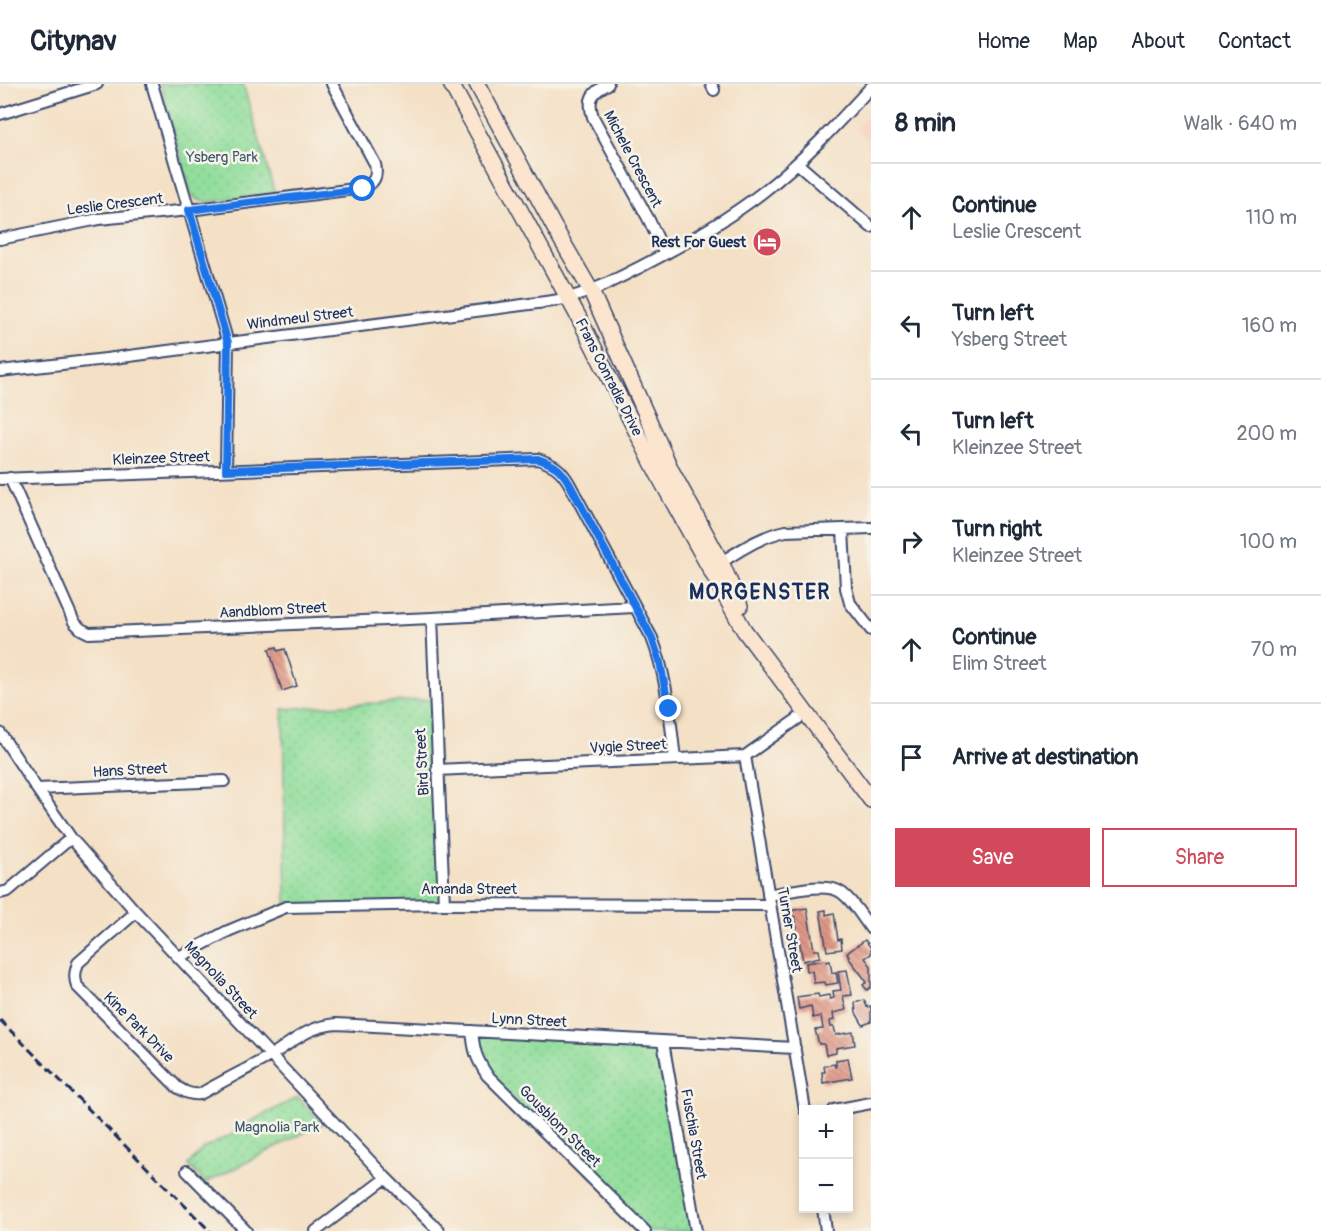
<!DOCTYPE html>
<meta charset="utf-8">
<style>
:root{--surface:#fff;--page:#f2f2f3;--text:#1f2937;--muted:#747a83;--line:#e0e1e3;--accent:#d1495b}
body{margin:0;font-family:Pangolin,sans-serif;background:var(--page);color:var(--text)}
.controls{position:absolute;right:18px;bottom:18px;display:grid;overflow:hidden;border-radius:0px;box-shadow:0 3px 9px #0003}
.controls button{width:54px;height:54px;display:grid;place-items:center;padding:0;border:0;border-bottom:2px solid var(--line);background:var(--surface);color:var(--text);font:30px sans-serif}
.stop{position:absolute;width:18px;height:18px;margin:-14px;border:4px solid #1a73e8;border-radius:50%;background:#fff}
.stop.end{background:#1a73e8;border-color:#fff;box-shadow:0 2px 6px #0008}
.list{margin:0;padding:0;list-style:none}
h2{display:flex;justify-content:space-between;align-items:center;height:78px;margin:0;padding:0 24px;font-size:26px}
h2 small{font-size:20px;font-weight:400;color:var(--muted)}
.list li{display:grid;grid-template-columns:39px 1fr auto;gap:18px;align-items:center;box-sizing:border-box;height:108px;padding:0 24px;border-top:2px solid var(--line)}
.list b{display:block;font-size:22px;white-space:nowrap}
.list p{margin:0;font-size:20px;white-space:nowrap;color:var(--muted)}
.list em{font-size:20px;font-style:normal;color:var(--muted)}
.actions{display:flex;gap:12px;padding:18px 24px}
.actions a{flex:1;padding:14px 0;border:2px solid var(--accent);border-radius:0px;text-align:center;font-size:21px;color:var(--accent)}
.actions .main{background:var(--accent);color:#fff}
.icon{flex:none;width:33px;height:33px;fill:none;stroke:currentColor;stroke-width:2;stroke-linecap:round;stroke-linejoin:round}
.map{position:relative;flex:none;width:871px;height:1147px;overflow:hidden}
header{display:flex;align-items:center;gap:36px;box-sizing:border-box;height:84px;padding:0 30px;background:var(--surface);border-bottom:2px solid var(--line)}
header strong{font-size:28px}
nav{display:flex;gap:33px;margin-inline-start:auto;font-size:21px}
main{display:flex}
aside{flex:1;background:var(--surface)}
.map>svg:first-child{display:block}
.built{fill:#f6d2c5}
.park{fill:url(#park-dots);stroke:#56867d;stroke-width:1.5}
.building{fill:url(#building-back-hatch)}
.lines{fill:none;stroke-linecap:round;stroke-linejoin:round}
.street-casing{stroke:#3c4a6d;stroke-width:14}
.secondary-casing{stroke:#3c4a6d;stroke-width:18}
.street{stroke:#fff;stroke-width:10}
.secondary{stroke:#fbe5cf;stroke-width:15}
.rail{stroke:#1b2f5e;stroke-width:3;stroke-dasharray:9 4.5;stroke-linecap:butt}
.route{stroke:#1a73e8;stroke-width:8}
.labels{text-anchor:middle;stroke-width:5;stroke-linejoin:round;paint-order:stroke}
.park-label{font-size:15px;fill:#395b6e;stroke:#f7f3e8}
.street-label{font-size:15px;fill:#1b2f5e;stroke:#f7f3e8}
.poi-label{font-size:15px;font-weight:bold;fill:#1b2f5e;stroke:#f7f3e8;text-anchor:end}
.district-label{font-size:21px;font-weight:bold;letter-spacing:1.5px;fill:#1b2f5e;stroke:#f7f3e8}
</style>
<header>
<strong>Citynav</strong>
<nav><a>Home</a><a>Map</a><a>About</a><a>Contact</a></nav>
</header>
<main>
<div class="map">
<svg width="871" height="1147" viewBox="0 0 871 1147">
<defs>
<pattern id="park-dots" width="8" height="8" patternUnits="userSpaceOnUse" patternTransform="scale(1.5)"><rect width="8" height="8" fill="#92de9c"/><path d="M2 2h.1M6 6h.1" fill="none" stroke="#7dbf89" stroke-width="1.8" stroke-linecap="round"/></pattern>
<pattern id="building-back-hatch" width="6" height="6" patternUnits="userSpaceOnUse" patternTransform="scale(1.5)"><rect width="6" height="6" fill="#e19886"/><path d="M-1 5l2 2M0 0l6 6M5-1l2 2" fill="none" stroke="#b67c71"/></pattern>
</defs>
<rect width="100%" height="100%" fill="#f7f3e8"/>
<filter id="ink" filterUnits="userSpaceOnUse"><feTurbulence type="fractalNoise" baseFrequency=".0167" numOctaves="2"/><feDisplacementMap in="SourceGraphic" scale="12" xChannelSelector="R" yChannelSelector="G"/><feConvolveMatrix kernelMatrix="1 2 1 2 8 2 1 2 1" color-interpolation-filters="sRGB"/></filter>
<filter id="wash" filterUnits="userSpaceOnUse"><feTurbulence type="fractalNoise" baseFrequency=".008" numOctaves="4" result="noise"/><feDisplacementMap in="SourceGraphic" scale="24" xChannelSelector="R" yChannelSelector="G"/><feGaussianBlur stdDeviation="1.35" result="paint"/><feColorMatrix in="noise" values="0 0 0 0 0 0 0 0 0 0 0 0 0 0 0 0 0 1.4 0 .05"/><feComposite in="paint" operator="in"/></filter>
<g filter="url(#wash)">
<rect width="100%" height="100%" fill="#f4e0c5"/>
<path class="built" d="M871,28V59L856,46Z"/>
<path class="park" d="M160,0H243L275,110L209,118C201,118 196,116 191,110Z
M435,615L444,820L286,823L283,625Z
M475,947L663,958L696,1147H648L486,989Z
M298,1013L323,1039L206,1099L188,1081L204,1064L237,1048L239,1040L244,1041Z"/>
<g id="blocks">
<path class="building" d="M277,563L278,567L285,565L297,602L282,607L269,565Z
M807,824L814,866H819L820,873L803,877L795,833L791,832L794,826Z
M826,826V831L834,829L838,856L841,855L842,865L827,867L820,827Z
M865,856L871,864V870L865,874L871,882V903L867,906L863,901L867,898L848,873L849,872L847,869Z
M825,876L826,878L830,877L832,889L836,888L838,899L826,901L825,898L814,899L812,887H807L806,879Z
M847,886L852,911L843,912L846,926L833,929L834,936L830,937L831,943H834L836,951L853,948L855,961L836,964V969L826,971L824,960H819L815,946L823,945L821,932L813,934L811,922L799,925L797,913L818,910L819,913L829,911L830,915L834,914L833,907L841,906L838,887Z
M864,916L867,923L871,922V938L863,941L856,929L855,919Z
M848,974L852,994L823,999L822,988H825L824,982L834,980L835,983L836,982V976Z"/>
</g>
</g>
<g filter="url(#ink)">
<use href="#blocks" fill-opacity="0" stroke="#3c4a6d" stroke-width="1.5"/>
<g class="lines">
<g class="street-casing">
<path id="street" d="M152,0L228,259L226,386
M608,0C592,8 587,15 593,33L649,136L665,170
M711,0L714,6
M0,30L97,0
M797,79L871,143
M0,155L99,135L189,126L363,104C374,99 378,93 375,80L332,0
M0,287L106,275L553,217C586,212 613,197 642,182C683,161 727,136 763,108C803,77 837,40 871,3
M10,394L74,538L81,545L89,549L432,534L634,523
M0,395L538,375C554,381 560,384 569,399L652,554C667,592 670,635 675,675
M843,445L846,504L850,519L871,546
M715,482C738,468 760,452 786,447L871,444
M432,534L444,820
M0,649L37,705L71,754L136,828L386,1094L439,1147
M745,672L805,1026
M437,686L745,672L806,629
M37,705L224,697
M0,809L8,807L71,754
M768,811C787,808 826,797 842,809C854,818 862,833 871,845
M136,828L78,879C75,888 74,893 77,902L177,1003C185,1008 190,1011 200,1010C223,997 247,985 270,972C294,957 307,943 336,940L795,964
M179,873L228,847L286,823L444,820L770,821
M472,947C474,967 476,974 487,991L645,1147
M663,958L696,1147
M834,1026L871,1019
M187,1087L246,1147
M823,1124L826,1147
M316,1147L386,1094"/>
</g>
<g class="secondary-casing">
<path id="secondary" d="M451,0L578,232L661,396L744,546L871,716
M477,0L554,143L591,207L671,386L721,478L740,522"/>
</g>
<use href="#street" class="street"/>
<use href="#secondary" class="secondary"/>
<path class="rail" d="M0,936L210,1147"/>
</g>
</g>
<g class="lines" filter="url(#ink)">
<path class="route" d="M363,105L189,126L228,259L226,386L538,375C555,381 560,384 569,399L652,554L660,578L669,625"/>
</g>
<defs>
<g id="hotel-disc" transform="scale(1.5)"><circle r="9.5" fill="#d1495b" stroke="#f7f3e8"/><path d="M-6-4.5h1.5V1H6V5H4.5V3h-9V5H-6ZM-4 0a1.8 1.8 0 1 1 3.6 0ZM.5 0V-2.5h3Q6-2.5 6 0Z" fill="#fff"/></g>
</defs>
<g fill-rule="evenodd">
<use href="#hotel-disc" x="767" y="158"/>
</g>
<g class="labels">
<g class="park-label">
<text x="222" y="78">Ysberg Park</text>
<text x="277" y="1048">Magnolia Park</text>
</g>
<g class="street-label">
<text transform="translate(633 75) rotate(62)" y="5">Michele Crescent</text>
<text transform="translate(115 120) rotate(-7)" y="5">Leslie Crescent</text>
<text transform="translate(300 234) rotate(-7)" y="5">Windmeul Street</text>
<text transform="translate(609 293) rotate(63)" y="5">Frans Conradie Drive</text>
<text transform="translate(161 374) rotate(-2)" y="5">Kleinzee Street</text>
<text transform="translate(273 526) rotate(-3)" y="5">Aandblom Street</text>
<text transform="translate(628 662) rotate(-3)" y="5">Vygie Street</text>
<text transform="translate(422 678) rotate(-93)" y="5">Bird Street</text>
<text transform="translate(130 686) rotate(-3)" y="5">Hans Street</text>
<text x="469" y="810">Amanda Street</text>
<text transform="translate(790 846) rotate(80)" y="5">Turner Street</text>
<text transform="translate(221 896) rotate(47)" y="5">Magnolia Street</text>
<text transform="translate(529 936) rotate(3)" y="5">Lynn Street</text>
<text transform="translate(139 943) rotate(45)" y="5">Kine Park Drive</text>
<text transform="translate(560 1042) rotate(45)" y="5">Gousblom Street</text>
<text transform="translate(694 1050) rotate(80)" y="5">Fuschia Street</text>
</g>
<g class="poi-label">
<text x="746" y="163">Rest For Guest</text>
</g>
<g class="district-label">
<text x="760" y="515">MORGENSTER</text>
</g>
</g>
</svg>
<div class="controls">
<button>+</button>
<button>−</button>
</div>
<div class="stop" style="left:363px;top:105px"></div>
<div class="stop end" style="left:669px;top:625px"></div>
</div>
<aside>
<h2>8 min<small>Walk · 640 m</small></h2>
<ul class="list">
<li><svg class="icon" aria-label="ahead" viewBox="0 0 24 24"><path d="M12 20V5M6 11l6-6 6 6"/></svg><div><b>Continue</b><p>Leslie Crescent</p></div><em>110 m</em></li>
<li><svg class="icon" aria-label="left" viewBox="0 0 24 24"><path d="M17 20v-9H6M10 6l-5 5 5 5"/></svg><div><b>Turn left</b><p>Ysberg Street</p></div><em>160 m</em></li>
<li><svg class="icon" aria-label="left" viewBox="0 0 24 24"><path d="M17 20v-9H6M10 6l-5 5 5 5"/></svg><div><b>Turn left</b><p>Kleinzee Street</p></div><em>200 m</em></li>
<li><svg class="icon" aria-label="right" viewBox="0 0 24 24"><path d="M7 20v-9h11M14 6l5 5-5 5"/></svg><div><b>Turn right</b><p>Kleinzee Street</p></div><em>100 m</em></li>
<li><svg class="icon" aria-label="ahead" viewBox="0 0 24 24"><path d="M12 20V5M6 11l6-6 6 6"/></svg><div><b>Continue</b><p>Elim Street</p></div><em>70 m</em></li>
<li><svg class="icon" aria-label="arrive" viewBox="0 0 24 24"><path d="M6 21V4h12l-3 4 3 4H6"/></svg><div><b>Arrive at destination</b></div></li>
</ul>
<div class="actions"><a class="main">Save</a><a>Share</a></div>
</aside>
</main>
